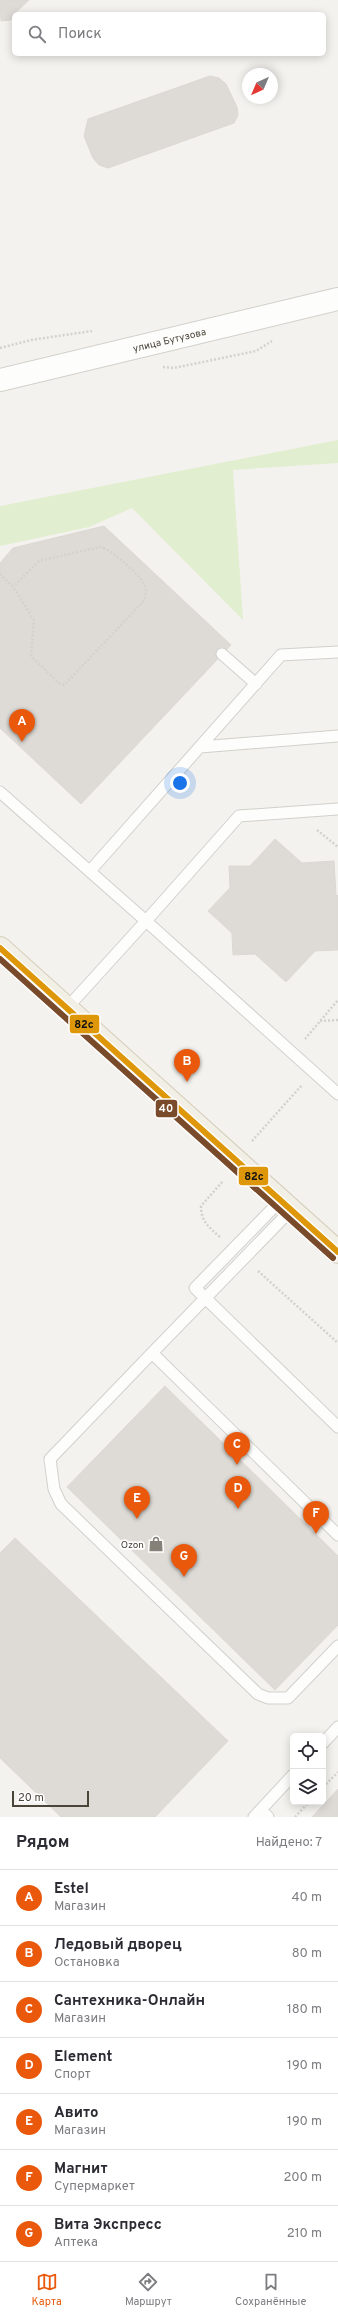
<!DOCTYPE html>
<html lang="ru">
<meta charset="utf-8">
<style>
:root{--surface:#fff;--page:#f2f2f3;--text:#2b2b33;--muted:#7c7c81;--line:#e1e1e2;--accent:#ea580c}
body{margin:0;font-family:Overpass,sans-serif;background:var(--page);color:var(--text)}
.controls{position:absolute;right:12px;bottom:12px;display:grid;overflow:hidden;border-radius:6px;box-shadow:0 2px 10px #0003}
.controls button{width:36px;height:36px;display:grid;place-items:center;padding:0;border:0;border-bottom:1px solid var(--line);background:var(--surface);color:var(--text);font:20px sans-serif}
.compass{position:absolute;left:242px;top:68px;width:36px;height:36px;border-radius:50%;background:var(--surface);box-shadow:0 2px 10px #0003;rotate:224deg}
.scale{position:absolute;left:12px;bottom:10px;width:77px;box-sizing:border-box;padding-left:4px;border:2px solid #4b4439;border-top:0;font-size:11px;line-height:14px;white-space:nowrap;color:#4b4439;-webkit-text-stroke:3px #fff;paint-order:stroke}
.you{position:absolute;left:180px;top:783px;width:14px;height:14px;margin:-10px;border:3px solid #fff;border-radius:50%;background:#1a73e8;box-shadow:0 0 0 6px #1a73e833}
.badge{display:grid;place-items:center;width:26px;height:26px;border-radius:50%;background:var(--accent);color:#fff;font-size:13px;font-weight:700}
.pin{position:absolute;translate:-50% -33px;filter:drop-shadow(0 1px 2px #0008)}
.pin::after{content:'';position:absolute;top:21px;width:14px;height:12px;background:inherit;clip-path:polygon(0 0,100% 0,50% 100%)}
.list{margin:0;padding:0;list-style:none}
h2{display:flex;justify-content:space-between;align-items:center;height:52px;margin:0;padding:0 16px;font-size:17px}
h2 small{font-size:13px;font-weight:400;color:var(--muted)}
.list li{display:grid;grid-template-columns:26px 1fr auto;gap:12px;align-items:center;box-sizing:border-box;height:56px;padding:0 16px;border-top:1px solid var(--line)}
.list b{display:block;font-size:15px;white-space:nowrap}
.list p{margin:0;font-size:13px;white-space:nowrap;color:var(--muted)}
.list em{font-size:13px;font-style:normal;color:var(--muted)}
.icon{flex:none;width:22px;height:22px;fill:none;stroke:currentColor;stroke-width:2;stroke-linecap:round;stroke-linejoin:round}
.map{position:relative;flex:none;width:338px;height:1817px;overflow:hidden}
.search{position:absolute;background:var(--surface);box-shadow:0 2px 10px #0003;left:12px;right:12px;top:12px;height:44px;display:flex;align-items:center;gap:10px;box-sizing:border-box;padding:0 14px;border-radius:6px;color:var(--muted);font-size:15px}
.sheet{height:444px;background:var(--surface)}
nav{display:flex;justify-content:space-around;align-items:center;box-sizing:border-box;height:56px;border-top:1px solid var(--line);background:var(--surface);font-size:11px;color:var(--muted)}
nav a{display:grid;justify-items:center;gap:2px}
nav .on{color:var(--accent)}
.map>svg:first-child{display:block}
.green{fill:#e1eecf}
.building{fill:#dedbd6;stroke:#dcd9d4}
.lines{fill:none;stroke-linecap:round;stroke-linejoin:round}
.service-casing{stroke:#d2d0cb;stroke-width:13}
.minor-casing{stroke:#d2d0cb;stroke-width:24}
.primary-casing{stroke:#d6cebb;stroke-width:24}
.path{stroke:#d3d2cc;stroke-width:2.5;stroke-dasharray:2 2;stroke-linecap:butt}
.service{stroke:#fdfdfc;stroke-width:11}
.minor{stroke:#fdfdfc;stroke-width:22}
.primary{stroke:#f2efe6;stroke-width:22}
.bus-1-casing{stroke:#fff;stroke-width:9}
.bus-2-casing{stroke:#fff;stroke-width:9}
.bus-1{stroke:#dd9709;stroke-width:6}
.bus-2{stroke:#7a4b2a;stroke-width:6}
.labels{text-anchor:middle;stroke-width:3.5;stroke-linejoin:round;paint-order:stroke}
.street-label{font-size:10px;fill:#4b4439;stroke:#fff}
.poi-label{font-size:10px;fill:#4b4439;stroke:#fff;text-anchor:end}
.line-badge{stroke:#fff;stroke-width:1.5}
.badge-label{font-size:11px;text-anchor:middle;font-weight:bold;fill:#fff}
.pale-badge-label{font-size:11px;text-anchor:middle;font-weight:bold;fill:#111}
</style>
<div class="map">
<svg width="338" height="1817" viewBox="0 0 338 1817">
<rect width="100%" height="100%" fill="#f4f2ee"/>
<path class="green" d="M338,440V463L233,470L243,620L132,508L89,527L0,546V506Z"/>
<path class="building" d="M0,0H29L14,14L11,20L1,21Z
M210,76L219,78L226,84L237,107L238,115L234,123L108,168L99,165L93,158L84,136L88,119Z
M104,526L231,645L81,804L0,728V563L13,548Z
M275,839L302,863L334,861L336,895L338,896V950L315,951L286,982L255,954L233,955L232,933L208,911L230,888L229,866H250Z
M165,1386L338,1556V1625L275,1690L67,1487Z
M15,1538L228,1741L155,1817H61L0,1758V1553Z
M338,1789V1817H312Z"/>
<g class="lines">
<g class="service-casing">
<path id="service" d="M222,654L256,684
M200,747L338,736
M0,792L146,921L239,816L338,809
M90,871L281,655L338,652
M67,1008L146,921L338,1094
M280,1201L195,1288L338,1427
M152,1353L291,1210
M338,1535L152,1353L50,1459L54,1489L61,1504L258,1694L268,1698H288L338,1646
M323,1743L338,1727
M261,1810L268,1817
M254,1817L293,1775"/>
</g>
<g class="minor-casing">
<g id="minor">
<path id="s1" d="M0,380L338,299"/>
</g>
</g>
<g class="primary-casing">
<path id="primary" d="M0,948L338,1252"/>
</g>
<path class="path" d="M0,348L31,340L92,331
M163,367L174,368L256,351L272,341
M0,574L13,587L34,620L31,656L59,683L64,685L143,602C146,596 147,590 144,584C140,575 110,548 100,547L39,561L13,587
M317,830L338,847
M320,1021L338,1020
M305,1039L338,1000
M252,1141L302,1085
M220,1237C209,1227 201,1222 201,1206L223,1181
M258,1271L338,1343
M323,1787L338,1772
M295,1817L309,1802"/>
<use href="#service" class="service"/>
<use href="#minor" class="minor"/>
<use href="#primary" class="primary"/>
<g class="bus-1-casing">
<path id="bus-1" d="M0,948L338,1252"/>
</g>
<g class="bus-2-casing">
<path id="bus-2" d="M0,959L333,1258"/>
</g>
<use href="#bus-1" class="bus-1"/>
<use href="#bus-2" class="bus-2"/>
</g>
<defs>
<g id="shop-bare" transform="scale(1.2)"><path d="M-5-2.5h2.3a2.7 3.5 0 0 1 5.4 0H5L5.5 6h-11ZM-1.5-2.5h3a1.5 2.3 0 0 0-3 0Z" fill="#868178" stroke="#fff" stroke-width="2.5" paint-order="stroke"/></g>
</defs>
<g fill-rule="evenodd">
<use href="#shop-bare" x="156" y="1544"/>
</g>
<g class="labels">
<g class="street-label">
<text dy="4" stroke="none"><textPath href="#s1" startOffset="174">улица Бутузова</textPath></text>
</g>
<g class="poi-label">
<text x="144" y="1548">Ozon</text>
</g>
</g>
<g class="line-badge">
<rect x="69" y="1014" width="31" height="20" rx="4" fill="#dd9709"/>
<rect x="155" y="1099" width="23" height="19" rx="4" fill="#7a4b2a"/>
<rect x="238" y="1166" width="31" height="20" rx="4" fill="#dd9709"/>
</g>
<g class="badge-label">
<text x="166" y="1112">40</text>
</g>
<g class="pale-badge-label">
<text x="84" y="1028">82с</text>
<text x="254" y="1180">82с</text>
</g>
</svg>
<div class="controls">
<button><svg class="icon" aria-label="locate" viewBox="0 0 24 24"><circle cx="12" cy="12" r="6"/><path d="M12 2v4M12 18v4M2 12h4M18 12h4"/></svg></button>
<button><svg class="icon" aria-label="layers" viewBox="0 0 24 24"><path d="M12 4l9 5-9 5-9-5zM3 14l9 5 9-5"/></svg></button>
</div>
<svg class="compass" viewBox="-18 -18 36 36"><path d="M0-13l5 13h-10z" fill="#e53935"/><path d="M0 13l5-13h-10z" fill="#7c7c81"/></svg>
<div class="scale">20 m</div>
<div class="you"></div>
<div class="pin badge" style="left:22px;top:742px">A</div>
<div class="pin badge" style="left:187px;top:1082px">B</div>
<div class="pin badge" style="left:237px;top:1465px">C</div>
<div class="pin badge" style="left:238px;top:1509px">D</div>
<div class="pin badge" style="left:137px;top:1519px">E</div>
<div class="pin badge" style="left:316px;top:1534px">F</div>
<div class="pin badge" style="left:184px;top:1577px">G</div>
<div class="search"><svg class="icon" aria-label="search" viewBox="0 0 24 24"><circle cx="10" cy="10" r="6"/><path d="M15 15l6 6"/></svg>Поиск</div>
</div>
<section class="sheet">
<h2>Рядом<small>Найдено: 7</small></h2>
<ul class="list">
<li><span class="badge">A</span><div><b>Estel</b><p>Магазин</p></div><em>40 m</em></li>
<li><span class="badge">B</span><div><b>Ледовый дворец</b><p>Остановка</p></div><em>80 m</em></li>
<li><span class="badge">C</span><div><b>Сантехника-Онлайн</b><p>Магазин</p></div><em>180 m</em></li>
<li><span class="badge">D</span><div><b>Element</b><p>Спорт</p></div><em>190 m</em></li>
<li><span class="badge">E</span><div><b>Авито</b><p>Магазин</p></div><em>190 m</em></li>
<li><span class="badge">F</span><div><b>Магнит</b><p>Супермаркет</p></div><em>200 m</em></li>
<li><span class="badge">G</span><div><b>Вита Экспресс</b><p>Аптека</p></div><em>210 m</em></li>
</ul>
</section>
<nav>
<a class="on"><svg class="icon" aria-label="map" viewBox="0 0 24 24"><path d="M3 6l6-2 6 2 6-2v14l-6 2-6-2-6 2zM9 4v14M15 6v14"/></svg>Карта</a>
<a><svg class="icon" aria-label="directions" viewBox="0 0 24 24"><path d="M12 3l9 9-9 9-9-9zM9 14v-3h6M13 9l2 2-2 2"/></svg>Маршрут</a>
<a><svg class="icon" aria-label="saved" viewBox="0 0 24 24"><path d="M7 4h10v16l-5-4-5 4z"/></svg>Сохранённые</a>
</nav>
